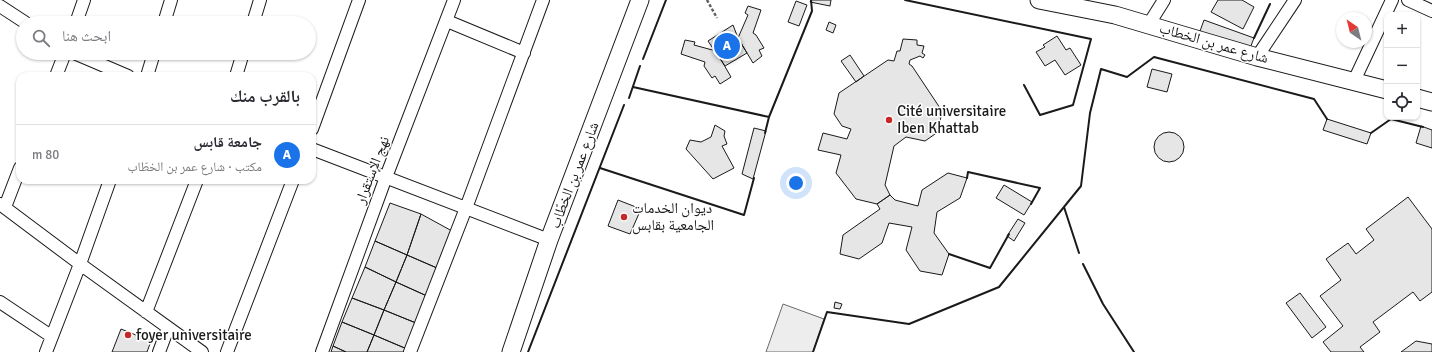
<!DOCTYPE html>
<html lang="ar">
<meta charset="utf-8">
<style>
:root{--surface:#fff;--page:#f7f7f7;--text:#2b2b33;--muted:#7c7c81;--line:#e1e1e2;--accent:#1a73e8}
body{margin:0;font-family:Signika,"Noto Naskh Arabic",sans-serif;background:var(--page);color:var(--text);direction:rtl}
.controls{position:absolute;right:12px;top:12px;display:grid;overflow:hidden;border-radius:8px;box-shadow:0 1px 3px #0004}
.controls button{width:36px;height:36px;display:grid;place-items:center;padding:0;border:0;border-bottom:1px solid var(--line);background:var(--surface);color:var(--text);font:20px sans-serif}
.compass{position:absolute;left:1336px;top:12px;width:36px;height:36px;border-radius:50%;background:var(--surface);box-shadow:0 1px 3px #0004;rotate:325deg}
.you{position:absolute;left:796px;top:183px;width:14px;height:14px;margin:-10px;border:3px solid #fff;border-radius:50%;background:#1a73e8;box-shadow:0 0 0 6px #1a73e833}
.badge{display:grid;place-items:center;width:26px;height:26px;border-radius:50%;background:var(--accent);color:#fff;font-size:13px;font-weight:700}
.pin{position:absolute;translate:-50% -50%;border:2px solid #fff;box-shadow:0 1px 4px #0006}
.list{margin:0;padding:0;list-style:none}
h2{display:flex;justify-content:space-between;align-items:center;height:52px;margin:0;padding:0 16px;font-size:17px}
h2 small{font-size:13px;font-weight:400;color:var(--muted)}
.list li{display:grid;grid-template-columns:26px 1fr auto;gap:12px;align-items:center;box-sizing:border-box;height:60px;padding:0 16px;border-top:1px solid var(--line)}
.list b{display:block;font-size:15px;white-space:nowrap}
.list p{margin:0;font-size:13px;white-space:nowrap;color:var(--muted)}
.list em{font-size:13px;font-style:normal;color:var(--muted)}
.icon{flex:none;width:22px;height:22px;fill:none;stroke:currentColor;stroke-width:2;stroke-linecap:round;stroke-linejoin:round}
.map{position:relative;flex:none;width:1432px;height:352px;overflow:hidden;direction:ltr}
.search{position:absolute;background:var(--surface);box-shadow:0 1px 3px #0004;left:16px;top:16px;width:300px;height:44px;display:flex;align-items:center;gap:10px;box-sizing:border-box;padding:0 14px;border-radius:22px;color:var(--muted);font-size:15px}
.panel{position:absolute;background:var(--surface);box-shadow:0 1px 3px #0004;left:16px;top:72px;width:300px;height:112px;border-radius:12px;direction:rtl}
.map>svg:first-child{display:block}
.built{fill:#ededed;stroke:#6a6a6a}
.building{fill:#e6e6e6;stroke:#1a1a1a}
.lines{fill:none;stroke-linecap:round;stroke-linejoin:round}
.street-casing{stroke:#1a1a1a;stroke-width:14}
.secondary-casing{stroke:#1a1a1a;stroke-width:19}
.path{stroke:#5f5f5f;stroke-width:2.5;stroke-dasharray:3 2;stroke-linecap:butt}
.street{stroke:#fff;stroke-width:12}
.secondary{stroke:#fff;stroke-width:17}
.wall{stroke:#1a1a1a;stroke-width:2}
.poi-dot{fill:#c62828;stroke:#fff;stroke-width:1.5}
.labels{text-anchor:middle;stroke-width:3;stroke-linejoin:round;paint-order:stroke}
.street-label{font-size:15px;fill:#1a1a1a;stroke:#fff}
.poi-label{font-size:15px;fill:#1a1a1a;stroke:#fff;text-anchor:start}
</style>
<div class="map">
<svg width="1432" height="352" viewBox="0 0 1432 352">
<rect width="100%" height="100%" fill="#fff"/>
<path class="built" d="M783,304L824,319L813,352H766Z"/>
<path class="building" d="M811,0H831L830,6L810,2Z
M1218,0H1242L1254,7L1243,29L1211,12Z
M796,1L807,5L799,26L788,22Z
M748,6L761,10L753,33L756,35L764,48L759,50L762,56L753,63L738,38L748,15L745,13Z
M1204,20L1254,38L1249,51L1199,34Z
M829,22L836,25L833,33L826,30Z
M733,25L738,38L747,53L725,66L708,41Z
M1057,36L1066,50L1070,48L1081,65L1065,75L1055,60L1045,66L1036,52L1045,47L1043,45Z
M903,39L917,40V45L924,46L922,53L925,55L923,58L920,56L910,60L909,64L912,66L942,111L938,132L925,141L906,137L894,146L885,185L890,195L877,204L856,199L836,173L841,155L818,150L823,133L847,139L851,129L842,126L834,114L839,93L888,60L894,61L897,51H900Z
M685,40L695,42L694,45L716,51L731,77L720,84L715,76L712,78L704,66L705,62L681,54Z
M850,55L864,76L856,82L841,61Z
M1152,69L1172,74L1167,92L1147,87Z
M1327,119L1371,133L1367,144L1323,130Z
M715,125L725,131L724,136L727,144L722,146L734,168L713,179L686,149L690,140L701,142L711,137Z
M1421,126L1432,130V148L1416,143Z
M754,128L766,131L753,179L742,174Z
M1154 147a15 15 0 1 1 30 0a15 15 0 1 1-30 0Z
M948,173L967,178L960,198L937,212L934,233L949,254L942,275L920,271L906,250L912,227L889,223L882,243L859,259L840,254L843,235L880,209L877,204L890,195L895,200L918,206L922,190Z
M1004,185L1032,202L1024,215L996,198Z
M1408,197L1432,229V292L1420,301L1413,292L1373,322L1380,332L1360,347L1364,352H1331L1323,342L1343,326L1320,296L1341,280L1326,259L1348,243L1356,254L1374,240L1366,229Z
M618,200L641,209L630,234L608,226Z
M390,203L421,214L407,255L375,241Z
M421,214L452,231L437,268L407,255Z
M1018,219L1025,223L1014,241L1007,236Z
M375,241L407,255L396,282L365,267Z
M407,255L437,268L427,296L396,282Z
M365,267L396,282L384,310L352,298Z
M396,282L427,296L416,323L384,310Z
M1300,293L1326,327L1312,338L1286,303Z
M352,298L384,310L374,335L342,322Z
M835,302L842,304L840,309L834,308Z
M384,310L416,323L407,349L374,335Z
M342,322L374,335L367,352H346L333,346Z
M121,329L151,341L147,352H112Z
M374,335L407,349L406,352H367Z
M1416,341L1432,344V352H1401Z
M333,346L346,352H331Z"/>
<g class="lines">
<g class="street-casing">
<path id="street" d="M1408,0L1432,11
M0,6L26,23
M447,21L524,53
M76,23L84,0
M164,23L171,0
M253,23L260,0
M1149,24L1164,0
M74,53L128,76
M1257,57L1295,0
M56,76L65,53
M147,76L154,53
M236,76L243,53
M1354,81L1392,0
M312,129L359,0
M312,149L549,240
M0,204L80,264L202,352
M5,207L20,168
M0,302L51,336
M146,312L197,180
M46,352L80,264L110,180
M159,352L168,328
M227,352L293,180
M322,352L386,177L454,0
M410,352L466,208L543,0"/>
</g>
<g class="secondary-casing">
<path id="secondary" d="M1039,0L1115,15L1257,57L1387,90
M1417,98L1432,102
M511,352L549,240L640,0"/>
</g>
<path class="path" d="M707,0L717,18"/>
<use href="#street" class="street"/>
<use href="#secondary" class="secondary"/>
<path class="wall" d="M905,0L1091,39L1073,105L1040,115L1024,85
M1254,38L1270,4
M643,59L666,0
M633,87L769,117L765,133
M629,98L640,66
M769,117L812,11L811,0
M1371,133L1391,119L1423,127
M600,168L744,215L754,178
M967,178L968,172L1040,188L1031,204
M1064,207L1079,253
M949,254L990,268L1009,234
M1083,264L1103,304L1134,352
M528,352L624,105
M813,352L827,312L909,324L999,287L1081,186L1090,113L1101,69L1127,77L1154,57L1314,99L1327,119"/>
</g>
<g class="poi-dot">
<circle cx="889" cy="120" r="4"/>
<circle cx="624" cy="217" r="4"/>
<circle cx="128" cy="335" r="4"/>
</g>
<g class="labels">
<g class="street-label">
<text transform="translate(1214 43) rotate(16)" y="5">شارع عمر بن الخطاب</text>
<text transform="translate(372 170) rotate(-69)" y="5">نهج الإستقرار</text>
<text transform="translate(574 175) rotate(-69)" y="5">شارع عمر بن الخطّاب</text>
</g>
<g class="poi-label">
<text x="897" y="116">Cité universitaire<tspan x="897" dy="17">Iben Khattab</tspan></text>
<text x="632" y="213">ديوان الخدمات<tspan x="632" dy="17">الجامعية بقابس</tspan></text>
<text x="136" y="340">foyer universitaire</text>
</g>
</g>
</svg>
<div class="controls">
<button>+</button>
<button>−</button>
<button><svg class="icon" aria-label="locate" viewBox="0 0 24 24"><circle cx="12" cy="12" r="6"/><path d="M12 2v4M12 18v4M2 12h4M18 12h4"/></svg></button>
</div>
<svg class="compass" viewBox="-18 -18 36 36"><path d="M0-13l5 13h-10z" fill="#e53935"/><path d="M0 13l5-13h-10z" fill="#7c7c81"/></svg>
<div class="you"></div>
<div class="pin badge" style="left:727px;top:46px">A</div>
<div class="search"><svg class="icon" aria-label="search" viewBox="0 0 24 24"><circle cx="10" cy="10" r="6"/><path d="M15 15l6 6"/></svg>ابحث هنا</div>
<section class="panel">
<h2>بالقرب منك<small></small></h2>
<ul class="list">
<li><span class="badge">A</span><div><b>جامعة قابس</b><p>مكتب · شارع عمر بن الخطّاب</p></div><em>80 m</em></li>
</ul>
</section>
</div>
